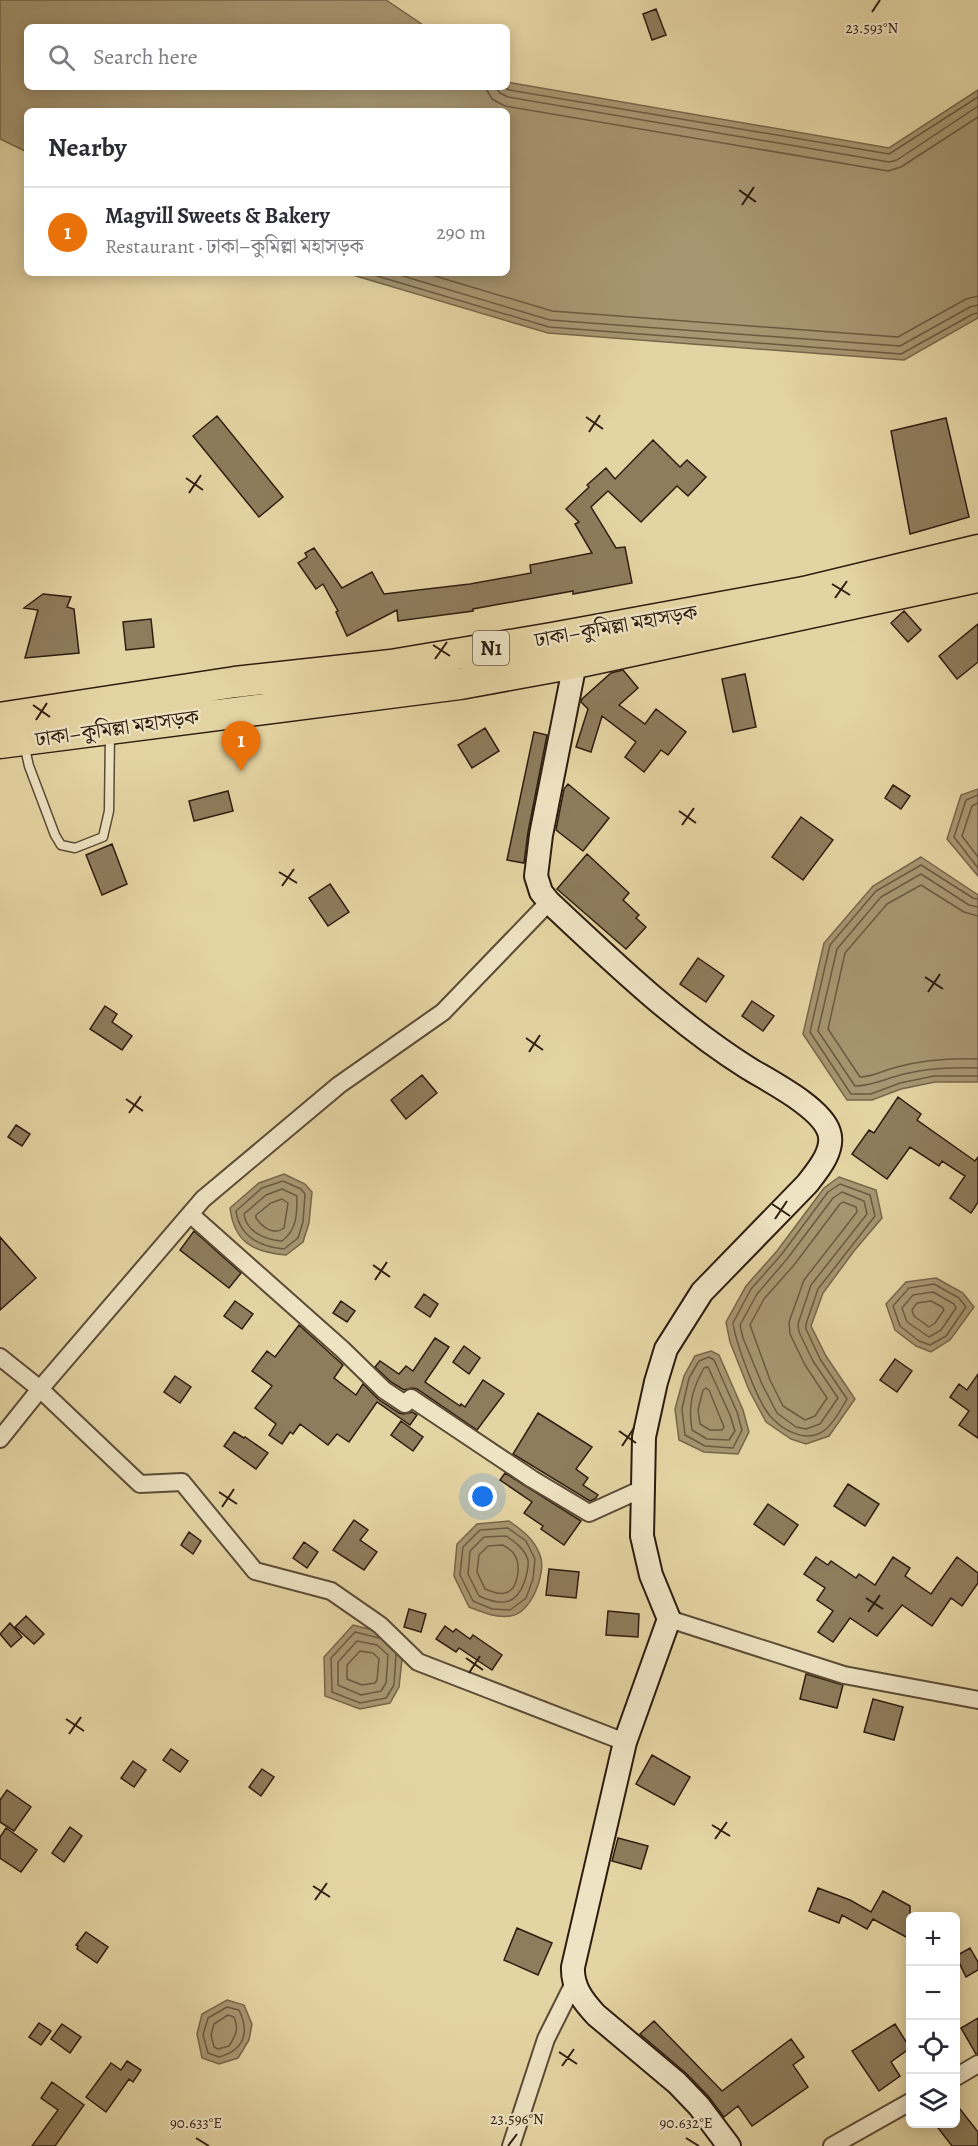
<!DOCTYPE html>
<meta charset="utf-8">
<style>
:root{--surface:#fff;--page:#f7f7f7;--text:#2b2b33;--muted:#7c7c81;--line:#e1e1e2;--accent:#8f2418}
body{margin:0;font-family:Alegreya,"Noto Serif Bengali",serif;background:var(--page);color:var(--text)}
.controls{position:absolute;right:18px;bottom:18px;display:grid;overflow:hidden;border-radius:9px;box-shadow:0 3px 15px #0003}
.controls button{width:54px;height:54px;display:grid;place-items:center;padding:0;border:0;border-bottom:2px solid var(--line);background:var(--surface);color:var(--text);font:30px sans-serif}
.you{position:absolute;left:483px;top:1497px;width:21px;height:21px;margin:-15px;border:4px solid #fff;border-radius:50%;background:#1a73e8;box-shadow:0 0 0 9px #1a73e833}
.badge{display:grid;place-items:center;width:39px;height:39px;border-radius:50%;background:var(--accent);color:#fff;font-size:20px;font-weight:700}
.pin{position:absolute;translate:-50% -50px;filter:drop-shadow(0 2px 3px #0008)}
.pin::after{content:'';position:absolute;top:32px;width:21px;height:18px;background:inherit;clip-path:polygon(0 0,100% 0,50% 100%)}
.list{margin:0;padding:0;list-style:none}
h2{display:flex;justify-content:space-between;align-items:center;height:78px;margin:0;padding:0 24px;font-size:26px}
h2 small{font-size:20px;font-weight:400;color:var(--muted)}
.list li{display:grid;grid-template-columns:39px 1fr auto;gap:18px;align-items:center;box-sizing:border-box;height:90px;padding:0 24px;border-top:2px solid var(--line)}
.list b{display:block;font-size:22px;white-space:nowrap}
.list p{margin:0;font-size:20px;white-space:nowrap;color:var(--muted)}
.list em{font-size:20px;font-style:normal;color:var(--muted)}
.icon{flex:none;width:33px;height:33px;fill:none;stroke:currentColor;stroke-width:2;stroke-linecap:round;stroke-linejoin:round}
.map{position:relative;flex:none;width:978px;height:2146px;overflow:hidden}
.search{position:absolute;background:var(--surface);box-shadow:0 3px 15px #0003;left:24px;top:24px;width:486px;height:66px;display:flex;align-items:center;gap:15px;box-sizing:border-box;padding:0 21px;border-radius:9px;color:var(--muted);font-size:22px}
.panel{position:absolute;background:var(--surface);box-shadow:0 3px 15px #0003;left:24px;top:108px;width:486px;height:168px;border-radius:9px}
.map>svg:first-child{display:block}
.water{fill:#a79671;stroke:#77664a;stroke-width:1.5}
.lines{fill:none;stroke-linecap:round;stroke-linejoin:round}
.shore{stroke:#6b5a40;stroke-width:1.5}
.building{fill:#8e7c5c;stroke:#2f1d10;stroke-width:1.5}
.lane-casing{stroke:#5c4b35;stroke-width:11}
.street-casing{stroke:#5c4b35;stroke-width:20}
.secondary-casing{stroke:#2f1d10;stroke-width:26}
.highway-casing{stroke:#2f1d10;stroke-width:33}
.lane{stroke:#eee3c3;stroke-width:8}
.street{stroke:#eee3c3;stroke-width:16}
.secondary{stroke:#eee3c3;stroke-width:22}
.highway{stroke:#e5d4a3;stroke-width:30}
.ticks{fill:none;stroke:#2f1d10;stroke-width:2}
.labels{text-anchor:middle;stroke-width:4.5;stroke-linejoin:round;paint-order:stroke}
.shield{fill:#eee3c3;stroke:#685846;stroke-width:1.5}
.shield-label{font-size:20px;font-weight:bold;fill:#2f1d10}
.street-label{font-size:21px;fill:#2f1d10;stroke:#eee3c3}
.ticks-label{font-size:15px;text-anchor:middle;fill:#2f1d10;stroke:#eee3c3;stroke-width:4.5;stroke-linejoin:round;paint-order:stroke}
</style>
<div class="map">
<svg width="978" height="2146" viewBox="0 0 978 2146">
<rect width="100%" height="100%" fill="#e5d4a3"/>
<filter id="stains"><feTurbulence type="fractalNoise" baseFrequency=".00333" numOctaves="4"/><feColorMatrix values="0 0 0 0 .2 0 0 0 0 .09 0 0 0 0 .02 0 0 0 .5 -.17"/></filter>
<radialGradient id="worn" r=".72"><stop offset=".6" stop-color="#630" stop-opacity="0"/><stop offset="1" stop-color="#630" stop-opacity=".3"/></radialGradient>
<path class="water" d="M0,0H386L426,27H27V87H507V82L889,148L978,90V318L904,360L548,333L346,273H507V111H27V152L0,139Z
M978,789V876L947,839L961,795Z
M921,857L978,895V1082H935L901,1089L872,1100H847L803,1034L824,943L873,886Z
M284,1174L305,1184L312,1192L309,1223L303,1242L286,1255C253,1252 234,1242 230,1208L259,1183Z
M839,1177L876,1190L882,1218L854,1251L823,1293L811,1326L826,1356L855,1399L829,1436L806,1444L791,1439L766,1422L749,1390L730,1342L726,1322L746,1286L777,1251L824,1188Z
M936,1278L963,1293L974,1307L950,1340L931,1352L916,1346L895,1330L886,1304L906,1282Z
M711,1351L719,1355L743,1410L749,1432L738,1454L704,1452L679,1440L675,1409L684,1376L695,1356Z
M509,1521C523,1531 534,1539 540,1555C547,1573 531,1614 510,1616C495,1618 482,1612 469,1607L454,1576L457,1544L477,1524Z
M353,1625L384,1633L403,1650L399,1687L390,1703L360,1709L325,1696L324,1657Z
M227,2000L244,2005L252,2024L249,2040L238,2058L219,2064L202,2058L197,2034L202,2014Z"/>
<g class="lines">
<path class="shore" d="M485,87L492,99L505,106L888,171L901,167L978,117
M495,87L500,93L508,97L889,162L897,160L978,106
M504,87L509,90L889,154L978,97
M367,273L549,327L901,354L973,314L978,313
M393,273L550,320L900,346L970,307L978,305
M425,273L552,311L898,337L966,299L978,296
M978,795L966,800L954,837L978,868
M978,803L972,806L962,836L978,857
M978,899L973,898L921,865L876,891L830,945L810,1032L851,1094H871L900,1083L934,1076H978
M978,907L969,905L921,874L881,897L837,949L818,1031L855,1086C871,1086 882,1080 897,1076C923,1068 951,1067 978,1068
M978,916L964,912L921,885L887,904L845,953L828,1029L860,1077C873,1077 884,1070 897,1067C923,1060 951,1058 978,1059
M283,1181L301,1189L305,1194L303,1222L298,1238L284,1249C260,1247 239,1236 236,1211L262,1188Z
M840,1184L870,1195L875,1216L818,1289L806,1324V1329L820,1359L847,1399C842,1408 834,1422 826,1429C809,1444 785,1432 772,1418C758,1405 736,1343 733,1323L751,1289L781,1255L828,1192Z
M282,1189L297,1196C297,1214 297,1230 282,1241C266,1240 246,1232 244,1214L266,1195Z
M842,1192L864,1201L867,1214L811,1285L798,1324L799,1332L813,1361L838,1398L820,1424L806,1429L796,1427L777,1413L762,1384L743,1338L740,1325L757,1294L787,1259L833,1198Z
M282,1199L288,1203L284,1228C274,1236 262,1227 256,1218V1215L271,1203Z
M843,1202L856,1207L857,1212L804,1280L789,1322L790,1334L805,1365L827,1398L815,1416L805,1420L783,1406L770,1380L750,1325L764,1299L794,1265L840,1204Z
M934,1284L959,1298L966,1307L946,1336L930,1345L919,1341L900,1326L893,1306L909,1288Z
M933,1292L954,1304L956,1308L941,1330L929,1337L907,1322L902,1308L913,1295Z
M931,1301L942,1307L944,1310L935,1323L929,1327L914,1316L912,1310L917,1303Z
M709,1357L714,1360L737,1412L742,1430L733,1448L705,1446L685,1435L682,1409L689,1378L699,1361Z
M708,1367L730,1415L735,1431L729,1440L707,1439L692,1430C688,1406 692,1389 704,1368Z
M706,1388L709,1390L724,1427L722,1430H710L700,1424L698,1410L703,1390Z
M508,1528L526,1541L535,1559L533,1579L526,1598L510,1610L492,1609L473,1601L460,1575L463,1547L480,1530Z
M506,1536C515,1542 525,1549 528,1560C529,1567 526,1577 524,1583C515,1607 499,1605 479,1596L468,1574L470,1551L484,1537Z
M503,1545C507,1548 512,1550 514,1554C521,1564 519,1590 505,1593C498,1595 491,1591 485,1589L477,1572L479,1555L488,1546Z
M379,1638L355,1632L331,1658L332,1692L360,1703L386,1698L394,1685L396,1654
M357,1641L377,1645L388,1655L386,1683L381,1691L361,1695L338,1685V1662Z
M360,1651L373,1653L379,1659L377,1680L375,1683L362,1685L347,1679V1665Z
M227,2007L239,2010C250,2033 244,2050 219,2057L208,2053L203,2035L208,2018Z
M228,2015L234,2017C239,2029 236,2035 229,2046L218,2049L214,2047L211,2035L214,2024Z"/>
</g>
<path class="building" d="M656,9L666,35L652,40L643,14Z
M217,416L283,497L259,517L193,436Z
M946,418L969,517L910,534L891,431Z
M653,440L680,467L687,460L706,477L688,496L677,486L641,522L608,491L591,507L616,548L625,547L632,583L573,594V591L473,609V611L398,621L397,610L347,636L336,612L338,611L323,584L316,589L298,563L307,557L305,553L314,548L342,588L372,572L384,594L470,584L531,573L530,565L592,553L575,524L579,522L566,509L589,487L587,485L606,468L615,479Z
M43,594L71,597L67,607L74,609L79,653L25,658L38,610L24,608Z
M904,611L921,630L908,642L891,623Z
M151,619L154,647L126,650L123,622Z
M978,624V662L957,679L939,656Z
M623,670L638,688L619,705L645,724L656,709L686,732L668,755L661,750L644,772L625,757L636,742L602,716L591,752L576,747L588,709L581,702L582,699L611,673Z
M745,674L756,727L733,732L722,679Z
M485,728L499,751L472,768L458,745Z
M534,732L547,735L528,832L524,863L507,860Z
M568,784L609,818L583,851L556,830L564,789Z
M893,785L910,796L901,809L885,798Z
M228,791L233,811L194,821L189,801Z
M801,817L833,840L803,880L772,857Z
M112,844L127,884L102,895L86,855Z
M587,854L629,893L623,900L639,915L636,918L646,927L626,949L557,889Z
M330,884L349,912L328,926L309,898Z
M698,958L724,976L706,1002L680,984Z
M752,1001L774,1016L763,1031L742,1016Z
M105,1006L117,1014L112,1022L132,1036L122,1050L90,1029Z
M422,1075L437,1093L406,1119L391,1100Z
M898,1097L921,1114L917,1120L975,1161L978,1157V1202L971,1213L950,1198L965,1176L942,1161L939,1166L910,1147L887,1179L852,1154L869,1130L874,1133Z
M16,1125L30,1134L22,1146L8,1137Z
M194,1231L241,1273L229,1288L180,1250Z
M0,1237L36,1278L0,1310Z
M424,1294L438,1304L430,1317L415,1307Z
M235,1301L253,1314L242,1329L224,1316Z
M341,1301L355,1311L347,1322L333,1313Z
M299,1325L343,1365L334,1378L356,1395L363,1384L378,1399L399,1413L404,1414L412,1412L417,1415L410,1425L377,1402L349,1442L337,1434L328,1445L300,1424L293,1434L290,1432L282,1444L269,1435L276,1424L255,1408L272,1386L252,1371L267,1351L275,1357Z
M435,1338L449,1347L425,1382L460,1406L461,1404L465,1407L483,1380L504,1394L477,1430L417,1389L412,1388L404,1390L391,1382L375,1367L380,1361L399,1374L406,1366L413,1371Z
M464,1346L480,1358L469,1374L453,1362Z
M895,1359L912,1371L897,1392L880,1380Z
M978,1374V1438L959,1425L969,1411L950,1397L959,1384L967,1390Z
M175,1376L191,1387L180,1403L164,1392Z
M538,1413L592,1447L576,1469L588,1478L583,1485L598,1495L595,1499L590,1501L513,1454Z
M401,1421L423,1437L413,1451L391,1435Z
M234,1432L244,1438L245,1437L268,1453L256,1469L224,1446Z
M505,1473L581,1521L564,1545L541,1529L543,1526L524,1513L532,1502L500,1480Z
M848,1484L879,1504L865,1526L834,1506Z
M768,1504L798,1525L784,1545L754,1524Z
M354,1520L368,1530L360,1540L377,1552L364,1570L333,1550Z
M189,1532L201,1541L193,1554L181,1545Z
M304,1542L318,1552L307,1568L293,1558Z
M816,1557L828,1565L831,1561L856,1578L859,1574L875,1585L893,1557L910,1568L905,1576L931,1594L957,1557L978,1573V1583L962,1606L951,1598L932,1626L902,1605L877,1636L850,1618L833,1642L818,1632L833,1611L817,1600L825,1588L804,1574Z
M549,1569L579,1572L576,1598L546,1595Z
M409,1609L426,1614L421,1632L404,1627Z
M608,1611L639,1614L638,1637L606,1635Z
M26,1616L44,1634L34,1644L15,1627Z
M10,1623L22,1637L11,1647L0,1634Z
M445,1626L453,1632L456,1629L470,1639L473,1635L502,1655L492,1670L459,1648L456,1652L436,1639Z
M806,1674L843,1685L837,1708L800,1699Z
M873,1699L903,1707L894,1740L864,1732Z
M171,1749L188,1761L180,1772L163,1760Z
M652,1755L690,1777L674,1805L636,1784Z
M133,1761L146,1770L134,1787L121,1778Z
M262,1769L274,1777L261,1796L249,1787Z
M7,1790L31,1807L14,1831L0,1822V1800Z
M70,1827L82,1836L64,1862L52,1853Z
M6,1828L37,1850L21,1872L0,1858V1837Z
M618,1838L648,1846L641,1869L612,1861Z
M818,1888L850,1900L871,1912L883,1891L910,1906V1929L906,1937L873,1919L867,1929L842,1915L839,1923L809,1911Z
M517,1928L552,1943L538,1975L504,1960Z
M86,1932L108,1947L97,1963L77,1949L78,1946L76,1945Z
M970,1948L978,1962V1970L966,1977L956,1956Z
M978,2018V2054H976L961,2028Z
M654,2021L722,2091L791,2039L804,2057L793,2065L808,2087L752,2126L738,2106L724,2117L709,2097L687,2074L640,2034Z
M39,2023L51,2031L41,2045L29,2037Z
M62,2024L81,2037L70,2053L51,2039Z
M895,2024L910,2048L891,2062L900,2076L879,2091L852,2051Z
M127,2061L141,2070L133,2082L129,2079L106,2112L86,2097L111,2063L121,2070Z
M52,2082L84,2105L55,2146H32L58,2110L41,2098Z
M956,2104L978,2132V2146H952L935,2124H956Z"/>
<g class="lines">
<g class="lane-casing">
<path id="lane" d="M24,744L29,766L55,835L61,845L75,848L103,837L109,811L110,732"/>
</g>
<g class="street-casing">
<path id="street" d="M190,1214L342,1349L384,1390L405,1404L411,1398L532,1479L589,1513L642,1489
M0,1357L40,1389L140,1484L182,1482L255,1571L331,1591L380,1625L418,1662L625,1742
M0,1439L40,1389L203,1199L339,1085L443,1012L549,902
M669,1619L844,1675L978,1700
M956,2077L978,2064
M511,2146L546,2039L574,1983
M832,2146L910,2102"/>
</g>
<g class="secondary-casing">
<path id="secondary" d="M575,663L541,835L536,876L541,892L549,902C611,960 675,1022 748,1068C769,1081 821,1107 829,1132C835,1150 818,1170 807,1184L702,1292L666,1349L656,1382L644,1437L642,1536L651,1575L669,1619L625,1742L573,1967C572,1987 583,2001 596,2015L677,2083L699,2106L729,2146"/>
</g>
<g class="highway-casing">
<path id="highway" d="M0,718L235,682L391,665L552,638L804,592L978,550
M0,743L460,684L575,663L978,577"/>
</g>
<use href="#lane" class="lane"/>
<use href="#street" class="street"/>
<use href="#secondary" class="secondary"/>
<use href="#highway" class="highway"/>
</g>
<path class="ticks" d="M872,12L880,0M739,190L756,202M742,205L754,187M586,417L603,429M589,432L600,415M186,478L203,490M189,493L201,475M832,584L850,595M835,598L847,581M433,645L450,656M435,659L447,642M33,705L50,717M36,720L47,703M679,811L696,823M682,825L694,808M279,872L297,883M282,886L294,869M925,977L943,989M928,992L940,974M526,1038L543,1050M529,1052L540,1035M126,1099L143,1111M129,1113L141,1096M772,1204L790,1216M775,1219L787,1201M373,1265L390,1277M375,1280L387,1262M619,1431L636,1443M622,1446L634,1428M219,1492L237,1504M222,1507L234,1489M866,1598L883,1609M868,1612L880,1595M466,1658L483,1670M469,1673L480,1656M66,1719L84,1731M69,1734L81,1717M712,1825L730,1836M715,1839L727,1822M313,1886L330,1897M315,1900L327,1883M559,2052L577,2064M562,2066L574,2049M196,2138L209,2146M686,2138L699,2146M508,2146L517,2134"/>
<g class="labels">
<rect class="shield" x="473" y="631" width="36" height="34" rx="4.5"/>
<g class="shield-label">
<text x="491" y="655">N1</text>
</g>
<g class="street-label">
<text transform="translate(616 626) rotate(-10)" y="7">ঢাকা–কুমিল্লা মহাসড়ক</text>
<text transform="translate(117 728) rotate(-8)" y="7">ঢাকা–কুমিল্লা মহাসড়ক</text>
</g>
</g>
<g class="ticks-label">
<text x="872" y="33">23.593°N</text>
<text x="517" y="2124">23.596°N</text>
<text x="196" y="2128">90.633°E</text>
<text x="686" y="2128">90.632°E</text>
</g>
<rect width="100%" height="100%" filter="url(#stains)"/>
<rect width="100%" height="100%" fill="url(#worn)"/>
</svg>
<div class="controls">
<button>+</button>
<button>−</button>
<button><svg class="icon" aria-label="locate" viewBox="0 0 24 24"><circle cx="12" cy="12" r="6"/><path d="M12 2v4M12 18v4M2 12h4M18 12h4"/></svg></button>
<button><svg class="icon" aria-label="layers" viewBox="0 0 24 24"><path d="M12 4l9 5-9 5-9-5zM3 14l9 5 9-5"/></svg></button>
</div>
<div class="you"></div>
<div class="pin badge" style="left:241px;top:771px;background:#e8710a">1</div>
<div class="search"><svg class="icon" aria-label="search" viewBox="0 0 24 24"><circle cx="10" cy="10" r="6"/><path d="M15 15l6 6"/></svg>Search here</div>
<section class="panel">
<h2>Nearby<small></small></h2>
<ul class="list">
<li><span class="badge" style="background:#e8710a">1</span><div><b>Magvill Sweets &amp; Bakery</b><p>Restaurant · ঢাকা–কুমিল্লা মহাসড়ক</p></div><em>290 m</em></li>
</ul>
</section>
</div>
